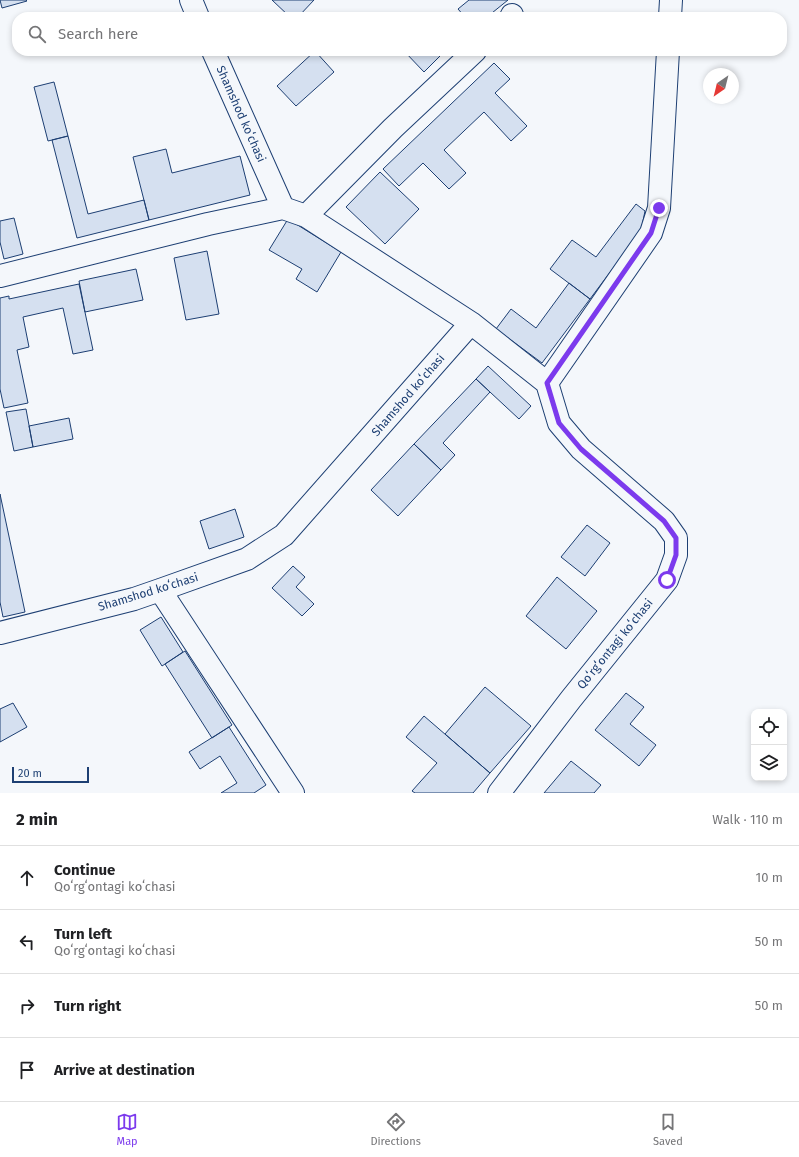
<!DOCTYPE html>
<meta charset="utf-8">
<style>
:root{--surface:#fff;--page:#f6f6f6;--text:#202124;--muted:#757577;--line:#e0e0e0;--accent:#7c3aed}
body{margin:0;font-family:"Fira Sans",sans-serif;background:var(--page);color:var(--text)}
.controls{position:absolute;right:12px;bottom:12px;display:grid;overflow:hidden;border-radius:8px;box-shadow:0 2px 6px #0003}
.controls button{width:36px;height:36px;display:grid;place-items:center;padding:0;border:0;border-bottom:1px solid var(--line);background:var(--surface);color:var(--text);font:20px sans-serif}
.compass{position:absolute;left:703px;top:68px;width:36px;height:36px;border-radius:50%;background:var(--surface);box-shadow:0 2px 6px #0003;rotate:215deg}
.scale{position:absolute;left:12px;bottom:10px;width:77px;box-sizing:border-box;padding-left:4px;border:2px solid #1d3f73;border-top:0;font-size:11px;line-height:14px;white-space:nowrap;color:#1d3f73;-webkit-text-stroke:3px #f4f7fb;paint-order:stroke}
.stop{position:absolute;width:12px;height:12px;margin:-9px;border:3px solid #7c3aed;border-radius:50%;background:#fff}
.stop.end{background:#7c3aed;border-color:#fff;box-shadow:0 1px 4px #0008}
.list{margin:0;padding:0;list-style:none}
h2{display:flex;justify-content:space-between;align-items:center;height:52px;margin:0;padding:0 16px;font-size:17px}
h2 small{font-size:13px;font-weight:400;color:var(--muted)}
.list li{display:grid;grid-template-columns:26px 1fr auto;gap:12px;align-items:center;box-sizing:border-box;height:64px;padding:0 16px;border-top:1px solid var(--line)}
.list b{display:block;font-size:15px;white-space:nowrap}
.list p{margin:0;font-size:13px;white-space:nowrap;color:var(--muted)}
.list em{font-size:13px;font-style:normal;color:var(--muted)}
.icon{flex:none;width:22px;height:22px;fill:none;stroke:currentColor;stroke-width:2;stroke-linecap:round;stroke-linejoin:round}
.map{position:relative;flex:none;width:799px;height:793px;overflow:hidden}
.search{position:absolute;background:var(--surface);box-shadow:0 2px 6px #0003;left:12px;right:12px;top:12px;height:44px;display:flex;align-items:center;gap:10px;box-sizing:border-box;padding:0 14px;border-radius:16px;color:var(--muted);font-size:15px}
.sheet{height:308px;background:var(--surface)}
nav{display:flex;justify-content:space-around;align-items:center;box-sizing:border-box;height:56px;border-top:1px solid var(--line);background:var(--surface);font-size:11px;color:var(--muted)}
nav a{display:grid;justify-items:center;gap:2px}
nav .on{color:var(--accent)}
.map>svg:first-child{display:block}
.building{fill:#d5e0f0;stroke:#1d3f73}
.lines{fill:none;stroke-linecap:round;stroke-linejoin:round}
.minor-casing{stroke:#1d3f73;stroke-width:24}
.minor{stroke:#f4f7fb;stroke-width:22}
.route{stroke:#7c3aed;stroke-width:5}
.labels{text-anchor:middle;stroke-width:3;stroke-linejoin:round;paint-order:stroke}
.street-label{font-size:12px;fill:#1d3f73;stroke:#f4f7fb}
</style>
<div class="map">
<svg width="799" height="793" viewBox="0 0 799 793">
<rect width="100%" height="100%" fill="#f4f7fb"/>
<path class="building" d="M0,0H26L27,1L2,8Z
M272,0H314L298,17H290Z
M469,0H508L487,17H465L458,9Z
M315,51L334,72L296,106L277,86Z
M404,51H439L442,54L424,72Z
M494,63L510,79L495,93L527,126L511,141L484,112L444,150L466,173L449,189L423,163L399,186L383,169Z
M54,82L68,136L48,141L34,87Z
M68,136L88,214L144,200L149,220L77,238L52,140Z
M166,149L172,173L240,156L250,195L149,220L133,157Z
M380,172L419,209L385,244L346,207Z
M636,204L645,211L641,231L590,299L550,269L572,240L596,257Z
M14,218L23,254L4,259L0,242V221Z
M288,219L341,252L317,292L296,279L302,269L269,250Z
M207,251L219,314L186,320L174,258Z
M136,269L143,300L85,312L79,281Z
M569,283L590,299L542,363L496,329L511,309L536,328Z
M79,284L93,350L73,354L63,308L23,317L29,347L17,350L28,403L4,408L0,389V298L9,296V299Z
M488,366L531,406L519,419L476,379Z
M476,379L490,392L443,443L455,455L441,470L414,444Z
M26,409L33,447L14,451L6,412Z
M69,418L73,439L33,447L29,426Z
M414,444L441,470L398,516L371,490Z
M0,494L25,612L3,617L0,602Z
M235,509L244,537L209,549L200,521Z
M587,525L610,543L585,576L561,557Z
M293,566L305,577L296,587L314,604L302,616L272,588Z
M557,577L597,611L566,649L526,616Z
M161,617L183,652L162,666L140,630Z
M185,651L232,725L212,738L165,664Z
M485,687L531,726L490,773L445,734Z
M626,693L644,707L630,724L656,745L639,766L595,730Z
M13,703L27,727L0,742V709Z
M424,716L490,773L473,793H415L412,791L437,763L406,737Z
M229,727L266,785L254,793H221L237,783L220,756L200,769L189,752Z
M571,761L601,785L594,793H544Z"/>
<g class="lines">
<g class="minor-casing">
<path id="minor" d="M191,0L198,17
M511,17L512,15
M670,17L671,0
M213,51L283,208L306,216L471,323L547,383
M306,216L393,128L475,51
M0,276L208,224L283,208
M547,383L651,233L659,208L668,51
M160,590L293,793
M0,633L134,599L160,590L247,559L284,535L471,323
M499,793L571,699L667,580L676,555V538L664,521L581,449L559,423L547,383"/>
</g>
<use href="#minor" class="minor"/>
</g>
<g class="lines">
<path class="route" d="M659,208L651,233L547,383L559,423L581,449L664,521L676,538V555L667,580"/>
</g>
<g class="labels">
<g class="street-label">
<text transform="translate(241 114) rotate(66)" y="4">Shamshod koʻchasi</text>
<text transform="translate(408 395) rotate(-49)" y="4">Shamshod koʻchasi</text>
<text transform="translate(148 592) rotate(-17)" y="4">Shamshod koʻchasi</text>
<text transform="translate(615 644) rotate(-51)" y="4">Qoʻrgʻontagi koʻchasi</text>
</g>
</g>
</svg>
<div class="controls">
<button><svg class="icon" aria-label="locate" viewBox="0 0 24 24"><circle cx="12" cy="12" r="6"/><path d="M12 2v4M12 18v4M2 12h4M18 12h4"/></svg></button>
<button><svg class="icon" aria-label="layers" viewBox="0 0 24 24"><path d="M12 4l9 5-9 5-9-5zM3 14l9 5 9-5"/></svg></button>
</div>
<svg class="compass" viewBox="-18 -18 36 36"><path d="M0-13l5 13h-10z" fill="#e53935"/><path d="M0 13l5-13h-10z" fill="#757577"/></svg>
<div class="scale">20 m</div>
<div class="stop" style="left:667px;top:580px"></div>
<div class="stop end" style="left:659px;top:208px"></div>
<div class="search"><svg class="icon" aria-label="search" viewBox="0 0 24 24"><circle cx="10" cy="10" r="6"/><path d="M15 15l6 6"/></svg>Search here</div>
</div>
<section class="sheet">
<h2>2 min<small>Walk · 110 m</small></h2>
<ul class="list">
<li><svg class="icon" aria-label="ahead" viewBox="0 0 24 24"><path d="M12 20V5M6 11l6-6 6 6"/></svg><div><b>Continue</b><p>Qoʻrgʻontagi koʻchasi</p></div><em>10 m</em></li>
<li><svg class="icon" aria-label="left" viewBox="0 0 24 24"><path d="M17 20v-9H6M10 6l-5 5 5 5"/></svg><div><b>Turn left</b><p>Qoʻrgʻontagi koʻchasi</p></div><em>50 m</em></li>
<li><svg class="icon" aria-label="right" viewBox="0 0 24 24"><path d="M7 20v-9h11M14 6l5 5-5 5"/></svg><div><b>Turn right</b></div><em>50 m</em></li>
<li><svg class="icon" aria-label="arrive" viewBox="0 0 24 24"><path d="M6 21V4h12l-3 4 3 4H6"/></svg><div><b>Arrive at destination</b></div></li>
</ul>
</section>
<nav>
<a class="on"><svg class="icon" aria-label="map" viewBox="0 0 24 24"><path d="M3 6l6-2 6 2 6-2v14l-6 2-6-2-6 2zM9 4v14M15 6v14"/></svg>Map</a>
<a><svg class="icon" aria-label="directions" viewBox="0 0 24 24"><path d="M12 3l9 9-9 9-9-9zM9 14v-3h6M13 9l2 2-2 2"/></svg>Directions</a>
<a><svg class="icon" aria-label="saved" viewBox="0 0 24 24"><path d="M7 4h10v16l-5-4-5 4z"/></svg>Saved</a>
</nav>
